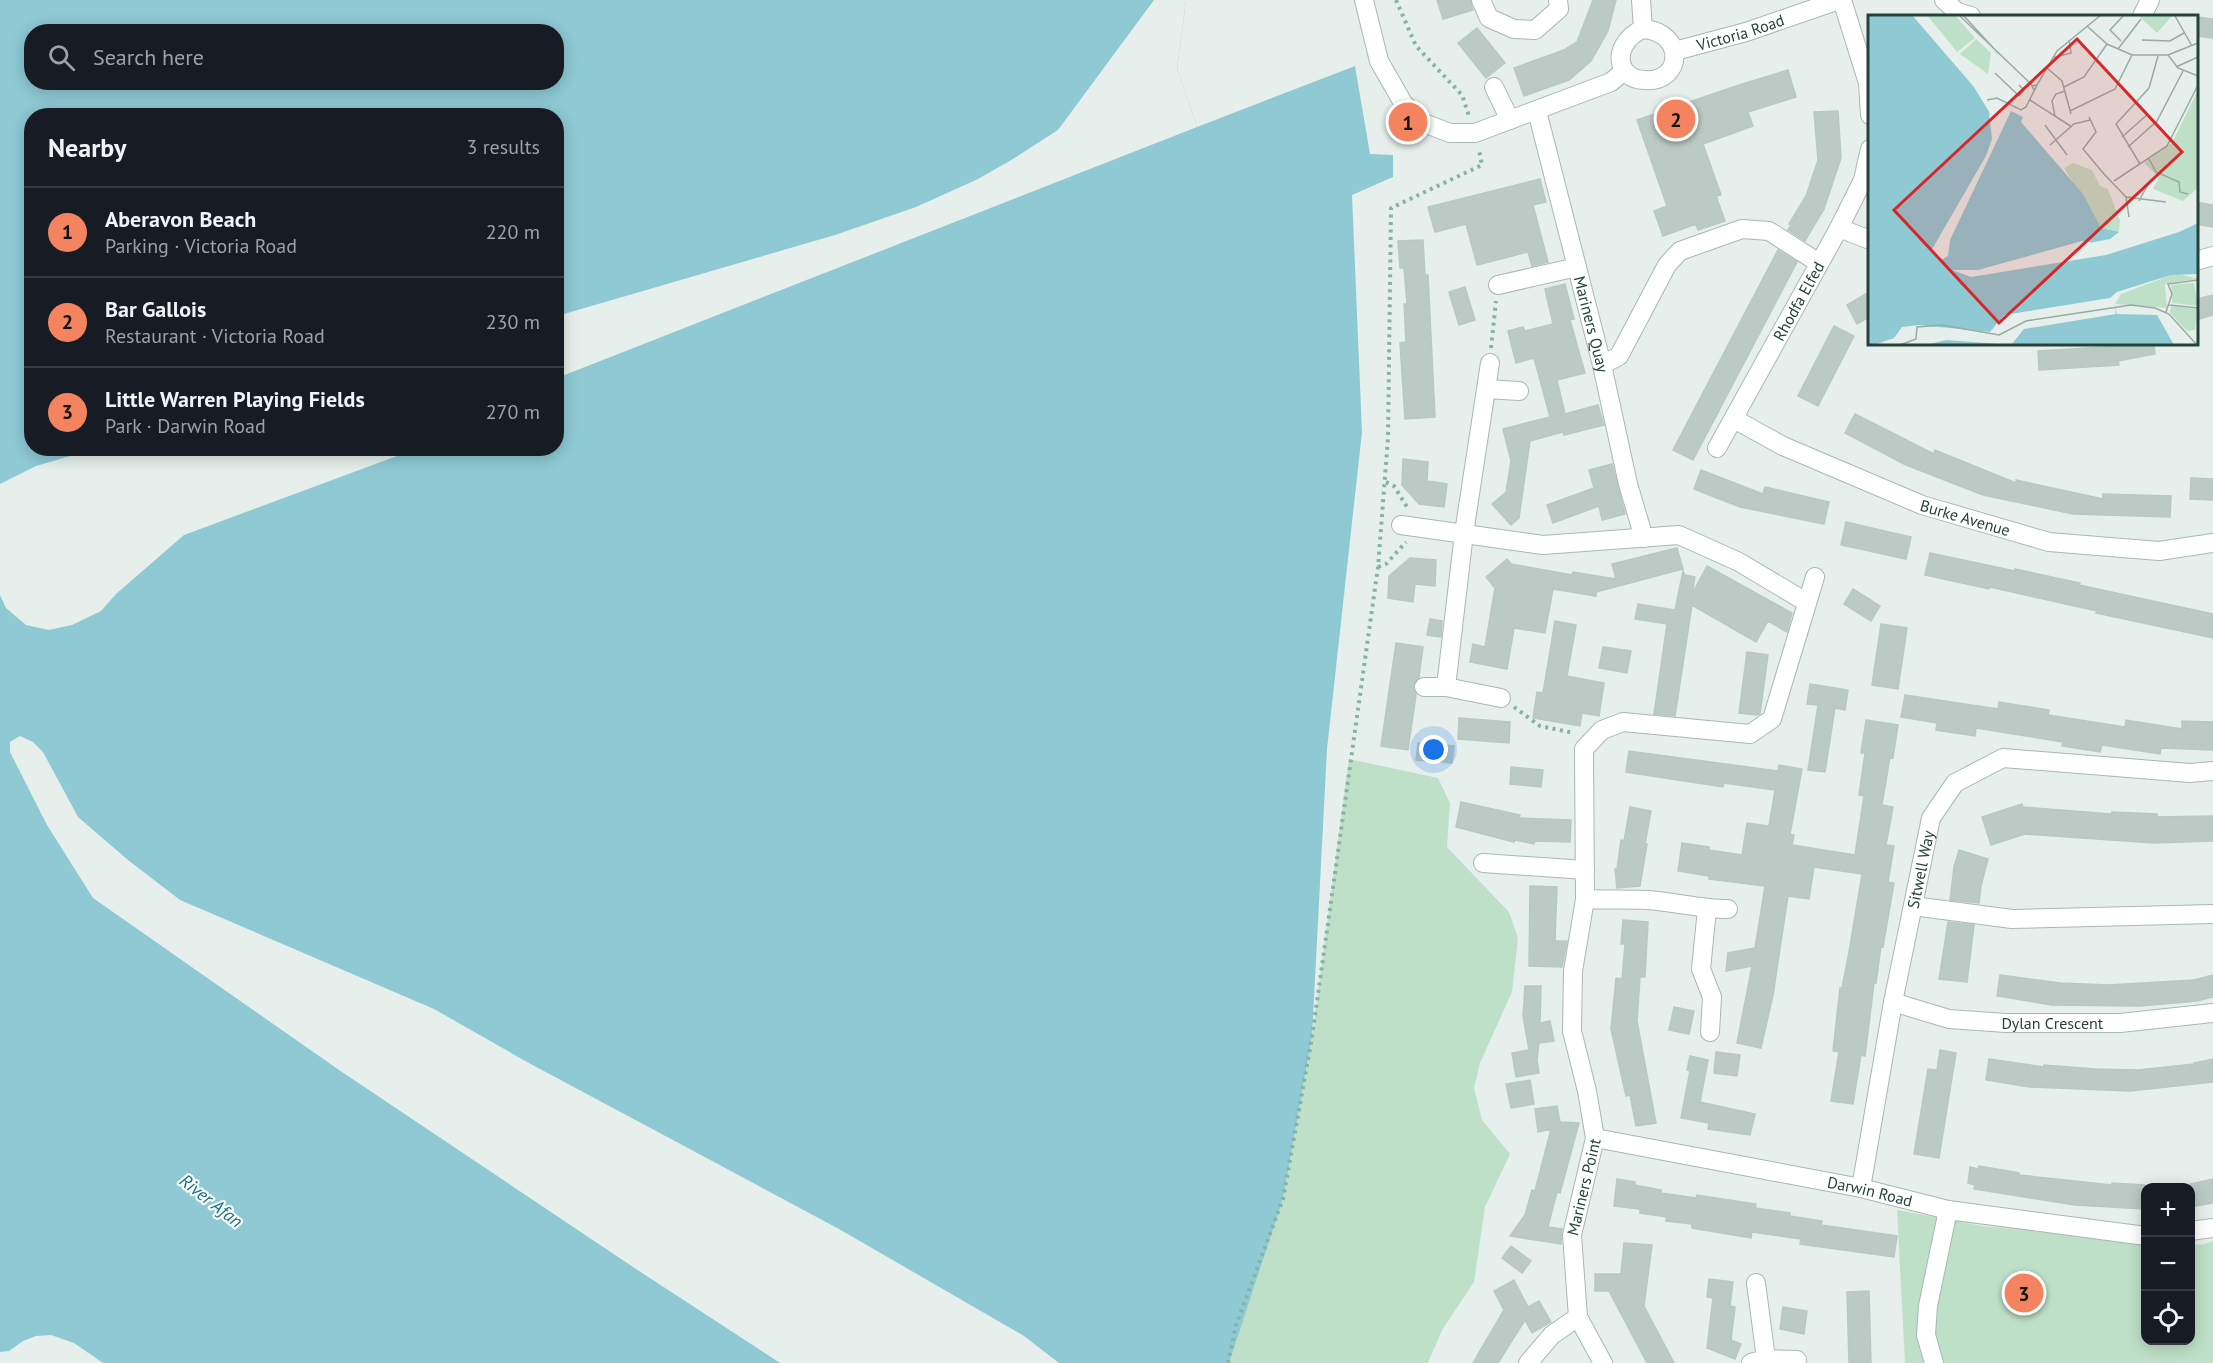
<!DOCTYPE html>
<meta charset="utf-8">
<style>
:root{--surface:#171b24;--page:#242831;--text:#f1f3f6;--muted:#9ea1a6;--line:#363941;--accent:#f4845f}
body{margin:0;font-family:"PT Sans",sans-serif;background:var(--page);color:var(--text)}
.controls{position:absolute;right:18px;bottom:18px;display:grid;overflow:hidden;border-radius:12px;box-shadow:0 3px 15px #0003}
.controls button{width:54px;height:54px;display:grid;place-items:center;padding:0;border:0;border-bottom:2px solid var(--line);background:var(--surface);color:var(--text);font:30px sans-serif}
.you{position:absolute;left:1434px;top:750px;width:21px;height:21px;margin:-15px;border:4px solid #fff;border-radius:50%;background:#1a73e8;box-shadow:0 0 0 9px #1a73e833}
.badge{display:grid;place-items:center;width:39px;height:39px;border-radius:50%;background:var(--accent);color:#111;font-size:20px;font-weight:700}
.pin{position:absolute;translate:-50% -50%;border:3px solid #fff;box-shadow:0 2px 6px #0006}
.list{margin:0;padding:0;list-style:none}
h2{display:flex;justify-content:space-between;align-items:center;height:78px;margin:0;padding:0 24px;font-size:26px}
h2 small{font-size:20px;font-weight:400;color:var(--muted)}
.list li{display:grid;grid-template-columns:39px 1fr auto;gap:18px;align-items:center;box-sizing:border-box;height:90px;padding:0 24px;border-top:2px solid var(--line)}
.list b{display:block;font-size:22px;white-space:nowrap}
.list p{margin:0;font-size:20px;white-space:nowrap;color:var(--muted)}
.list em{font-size:20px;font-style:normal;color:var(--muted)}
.icon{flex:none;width:33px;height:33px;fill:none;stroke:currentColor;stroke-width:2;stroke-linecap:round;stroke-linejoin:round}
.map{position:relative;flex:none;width:2213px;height:1363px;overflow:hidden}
.search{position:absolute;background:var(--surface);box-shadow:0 3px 15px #0003;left:24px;top:24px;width:540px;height:66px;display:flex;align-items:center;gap:15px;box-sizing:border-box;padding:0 21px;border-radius:24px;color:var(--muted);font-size:22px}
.panel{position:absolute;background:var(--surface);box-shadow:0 3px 15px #0003;left:24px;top:108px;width:540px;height:348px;border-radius:24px}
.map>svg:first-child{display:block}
.green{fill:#bfe0c8}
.water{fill:#8ec9d4;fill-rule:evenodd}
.pier{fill:#e6efeb}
.building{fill:#bbcac4;stroke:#b8c9c2;stroke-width:1.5}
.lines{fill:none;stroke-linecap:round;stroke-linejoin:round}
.minor-casing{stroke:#a8b8b2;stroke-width:20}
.path{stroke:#86b3a5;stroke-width:4;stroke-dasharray:3 4.5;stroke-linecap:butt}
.minor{stroke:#fff;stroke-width:18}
.labels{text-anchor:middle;stroke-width:4.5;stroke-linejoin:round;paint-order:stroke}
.street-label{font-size:16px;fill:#24423a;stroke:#f7fbf9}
.water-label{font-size:18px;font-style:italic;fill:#1c6f80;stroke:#f7fbf9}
.inset-road{fill:none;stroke:#98aaa4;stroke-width:1.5}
.view{fill:#d62828;fill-opacity:0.15;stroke:#d62828;stroke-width:3}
.inset-edge{fill:none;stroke:#24423a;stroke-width:3}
</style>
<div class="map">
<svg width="2213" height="1363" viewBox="0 0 2213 1363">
<rect width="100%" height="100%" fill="#e6efeb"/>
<path class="green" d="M1349,759L1438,778L1450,803L1447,847L1509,912L1518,938L1512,992L1480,1063L1474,1088L1482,1120L1510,1154L1485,1207L1474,1282L1442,1330L1428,1363H1228L1283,1199L1312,1037Z
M1897,1210L1983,1226L2145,1243L2146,1340H2190L2191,1244L2201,1245L2213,1241V1363H1905Z"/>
<path class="water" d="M0,0H1186L1177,69L1197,127L1355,66L1370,154L1393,155V177L1352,195L1362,432L1327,749L1312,1037L1283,1199L1229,1363H1017L965,1331L980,1363H0ZM32,32H556V82H32ZM32,116H556V448H32Z"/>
<path class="pier" d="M1154,0H1186L1177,69L1197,127L557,378V316L835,235L916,207L978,179L1013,159L1058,130Z
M98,448H416V449L184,535L116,594L101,611L72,625L49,630L26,625L6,608L0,595V484L36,466Z
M20,736L33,742L43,752L78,817L128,860L180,900L434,1009L527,1062L839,1229L1024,1336L1059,1363H1012L971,1338L983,1363H780L633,1267L339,1070L93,898L47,825L10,752V742Z
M51,1335L74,1343L103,1363H0V1352L9,1351L23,1341L36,1336Z"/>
<path class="building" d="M1437,0H1470L1473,10L1443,19Z
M1593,0H1616L1608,31L1591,61L1569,80L1524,96L1514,68L1564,50L1577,42Z
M2196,17L2213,19V38L2196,36Z
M1477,28L1505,63L1486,78L1458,43Z
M1788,70L1796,97L1748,112L1753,126L1703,144L1721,195L1716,196L1725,221L1698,230L1696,224L1663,236L1654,211L1667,206L1637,120L1736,86Z
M1838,111L1841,158L1824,209L1805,241L1788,230L1791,225L1789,224L1806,196L1818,160L1814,112Z
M1540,179L1546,202L1533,205L1548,262L1532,266L1528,252L1477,265L1466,224L1435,232L1428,207Z
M2196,202L2213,205V227L2196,224Z
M1423,240L1425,275H1428L1435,417L1405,419L1400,343L1406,342L1404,304H1407L1404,268H1400L1398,241Z
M1778,250L1797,262L1693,460L1673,450Z
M1565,284L1574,319L1570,320L1585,373L1557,380L1565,414L1598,405L1604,425L1564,435L1563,432L1530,441L1519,518L1511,525L1492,504L1506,492L1511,461L1503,429L1550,417L1534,358L1516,363L1508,331L1523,327L1525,331L1553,324L1545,289Z
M1465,287L1475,320L1459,325L1449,292Z
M1869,292V317L1857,324L1847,305Z
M2213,295V315L2196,320V299Z
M1834,326L1854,336L1818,406L1798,396Z
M2154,344L2155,354L2118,361L2119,365L2039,370L2038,351Z
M1855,414L1934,454L1935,450L2016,483V480L2103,499V494L2171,496L2170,517L2073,514L1983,495L1906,465L1845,433Z
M1403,459L1428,462L1427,481L1447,484L1444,507L1419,504L1402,485Z
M1612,464L1625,514L1602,520L1599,506L1553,523L1547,505L1594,488L1589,470Z
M1701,470L1763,494L1765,487L1829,502L1824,524L1740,507L1694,489Z
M2191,478L2213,479V500L2190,499Z
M1846,522L1911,537L1906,559L1841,545Z
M1677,548L1683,569L1596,592V596L1553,589L1545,633L1514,628L1507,669L1470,662L1473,644L1485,647L1495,588L1486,577L1507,559L1511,564L1572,575L1573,572L1616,579L1612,564Z
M1930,553L2015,571V569L2080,583L2079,585L2213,614V638L2096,613L2097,611L1990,587L1989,589L1925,575Z
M1410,558L1436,560L1435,586L1415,584L1413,602L1388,598L1389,576Z
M1707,566L1792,613L1787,632L1768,621L1756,642L1692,605L1675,716L1654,714L1667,624L1635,619L1638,604L1675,610L1683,571L1685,575L1695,577L1692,594Z
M1853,589L1880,606L1871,621L1844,604Z
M1430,619L1442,621L1441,637L1427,635Z
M1555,621L1576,625L1567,676L1604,683L1599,716L1582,713L1580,726L1533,718L1537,692L1543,693Z
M1881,624L1907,628L1898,689L1872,685Z
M1396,643L1423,647L1419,677L1413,686L1416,695L1408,750L1381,746Z
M1603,647L1631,651L1627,673L1599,668Z
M1747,652L1768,655L1760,714L1757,715L1739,713Z
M1810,684L1848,690L1845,710L1835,708L1825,772L1808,770L1818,705L1807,704Z
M1905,695L1998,709L1999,702L2049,710L2048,715L2125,727L2126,720L2182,729V721L2213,722V750L2161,748L2160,754L2102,745L2100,752L2062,746L2063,742L1976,728L1975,736L1936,730L1937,723L1901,717Z
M1459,718L1510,722L1509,743L1458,739Z
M1866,720L1898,725L1893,758L1890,757L1882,805L1893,807L1886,845L1894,846L1888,882L1894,883L1883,947L1881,946L1876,983H1874L1865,1056L1861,1055L1853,1104L1831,1101L1839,1052L1833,1051L1840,988H1842L1849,952L1862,874L1814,867L1809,899L1788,896L1773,995L1761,1048L1737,1043L1752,966L1726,971L1728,953L1755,948L1765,886L1709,879V876L1678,871L1682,843L1709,847V850L1742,855L1747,823L1769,826L1775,790L1724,783L1723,787L1626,772L1629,751L1778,771L1779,765L1802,769L1790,834L1794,835L1792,845L1855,855L1864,796L1859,795L1865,753H1861Z
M1418,743L1454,746L1452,763L1416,760Z
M1511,767L1543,770L1541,787L1510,784Z
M1461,802L1520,815L1519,818L1571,820L1570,842L1535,841L1534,844L1515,840L1514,842L1456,827Z
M2022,804L2023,807L2111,814L2112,812L2157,814V817L2213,816V841L2154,843L2025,834L1991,845L1982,817Z
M1630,807L1651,811L1645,844H1647L1640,886L1617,888L1615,869H1617L1621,840L1624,841Z
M1959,850L1988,859L1981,886L1979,903L1950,900L1954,867Z
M1530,886L1557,887L1555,941H1567L1562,967L1529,966Z
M1623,920L1648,922L1645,977H1640L1637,1021L1656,1123L1636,1126L1630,1095L1626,1096L1611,1029L1616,978L1622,979L1625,944H1621Z
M1948,922L1974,925L1967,982L1939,979Z
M2000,975L2060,983L2108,985L2194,980L2213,975V997L2197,1001L2140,1006L2052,1005L1997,996Z
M1525,986H1541L1540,1023L1550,1021L1554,1041L1539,1043L1537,1060L1539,1073L1516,1077L1512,1053L1529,1050L1523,1016Z
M1674,1007L1694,1011L1689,1034L1669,1030Z
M1940,1050L1956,1053L1939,1158L1914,1154L1928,1069L1937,1070Z
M1716,1052L1740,1055L1737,1076L1714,1073Z
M1690,1056L1708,1060L1700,1102L1755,1114L1750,1135L1708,1129L1709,1123L1681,1118L1690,1071L1687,1070Z
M1989,1059L2044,1067V1065L2095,1069L2138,1070L2194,1064V1063L2213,1059V1082L2130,1091L2029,1087L1986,1080Z
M1530,1080L1534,1104L1511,1108L1506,1084Z
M1557,1106L1560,1122L1579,1123L1560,1193L1557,1192L1548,1227L1562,1229L1561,1244L1510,1236L1525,1215L1532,1190L1535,1191L1551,1129L1538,1132L1535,1109Z
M1979,1166L2019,1173V1175L2112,1185V1183L2145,1185V1209L2075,1205L1974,1189L1975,1185L1968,1183L1970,1167L1978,1169Z
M1617,1179L1635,1182V1185L1661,1190V1193L1696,1198L1697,1195L1756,1204L1755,1208L1790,1213V1216L1822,1221L1821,1225L1897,1236L1894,1257L1800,1244L1801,1239L1752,1232L1751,1238L1692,1228V1224L1666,1221L1667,1217L1640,1213V1209L1614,1206Z
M2213,1179V1203L2190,1207V1184Z
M1624,1243L1652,1245L1644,1306L1674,1363H1647L1609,1291H1595V1274H1621Z
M1511,1246L1531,1261L1522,1273L1502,1258Z
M1709,1279L1733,1282L1730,1306L1735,1307L1731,1340L1741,1344L1735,1359L1707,1348L1713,1298L1707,1297Z
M1514,1280L1528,1307L1539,1301L1551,1322L1532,1333L1525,1320L1498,1363H1473L1504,1310L1494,1291Z
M1869,1291L1871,1363H1849L1847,1292Z
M1783,1307L1807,1311L1804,1334L1780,1329Z"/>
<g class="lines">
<g class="minor-casing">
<g id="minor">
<path d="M1364,0L1379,61L1403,103L1421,122L1450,133H1475L1611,82L1624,71"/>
<path d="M1481,0L1489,18L1514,29L1535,30L1559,9L1558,0"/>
<path d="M1641,0L1643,29"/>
<path d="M1842,0L1868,83L1870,115"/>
<path d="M1944,0L1957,12L1971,16"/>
<path d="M2142,16L2150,0"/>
<path d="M1643,29C1686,32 1683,83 1645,80C1637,80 1629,77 1624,70C1614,53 1628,35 1643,29Z"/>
<path id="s1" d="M1675,51L1746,32L1839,0"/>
<path d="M1494,87L1510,120"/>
<path id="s2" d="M1537,111L1602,365L1628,484L1644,538"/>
<path d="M1839,228L1870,240"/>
<path d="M2196,261L2213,256"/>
<path d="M1498,285L1577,267"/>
<path d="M1602,365L1619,356L1667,265L1680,251L1742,229L1769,231L1819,263"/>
<path d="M1487,389L1519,391"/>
<path id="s3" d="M1734,419L1783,446L1922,505L2049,542L2159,551L2213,543"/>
<path id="s4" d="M1717,448L1839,228L1863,180L1870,149"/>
<path d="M1401,525L1543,545L1679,535L1739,562L1806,602"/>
<path d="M1424,687H1446L1501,698"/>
<path d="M1446,687L1464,533L1490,363"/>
<path d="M1483,863L1585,870"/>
<path d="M1585,899C1606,900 1627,899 1647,900C1675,902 1701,909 1728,909"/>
<path d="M1913,906L2012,919L2213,914"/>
<path d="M1707,909L1701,969L1712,997L1710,1032"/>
<path id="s5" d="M1893,1002L1949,1019L2006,1023H2120L2213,1013"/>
<path id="s6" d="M1595,1138L1861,1188L1948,1210L2146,1236"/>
<path id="s7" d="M1861,1188L1893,1002L1931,818L1955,783L2003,758L2190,773L2213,771"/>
<path d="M2190,1231L2213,1228"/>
<path d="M1756,1283L1766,1359"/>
<path d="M1528,1363L1552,1335L1578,1317"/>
<path id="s8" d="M1603,1363L1578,1317L1572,1235L1595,1138L1587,1091L1572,1031L1573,971L1585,899L1584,749L1602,730L1623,722L1750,734L1772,719L1815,577"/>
<path d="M1751,1363L1766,1359L1797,1360"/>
<path d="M1934,1363L1926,1335L1928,1306L1948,1210"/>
</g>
</g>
<path class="path" d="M1396,0L1416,46L1462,95L1469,116
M1491,348L1496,301
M1386,482L1394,486L1407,507
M1378,567L1386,564L1406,542
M1514,707L1540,726L1574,733
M1228,1363L1236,1325L1283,1199L1312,1037L1378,567L1388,438L1391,208L1482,165L1479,150"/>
<use href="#minor" class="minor"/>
</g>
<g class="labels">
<g class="street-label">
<text dy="6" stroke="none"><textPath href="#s1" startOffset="68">Victoria Road</textPath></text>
<text dy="6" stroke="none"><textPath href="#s4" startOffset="168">Rhodfa Elfed</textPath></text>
<text dy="6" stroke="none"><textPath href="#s2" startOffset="220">Mariners Quay</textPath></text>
<text dy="6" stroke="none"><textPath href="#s3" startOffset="252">Burke Avenue</textPath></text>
<text dy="6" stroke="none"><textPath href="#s7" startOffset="324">Sitwell Way</textPath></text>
<text dy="6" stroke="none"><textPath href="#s5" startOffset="162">Dylan Crescent</textPath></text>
<text dy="6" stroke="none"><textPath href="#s8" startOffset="184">Mariners Point</textPath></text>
<text dy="6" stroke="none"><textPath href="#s6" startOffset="280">Darwin Road</textPath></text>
</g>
<g class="water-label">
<text transform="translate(211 1201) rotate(38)" y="6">River Afan</text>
</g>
</g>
<g transform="translate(1868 15)">
<rect width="330" height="330" fill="#e6efeb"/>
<path d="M59,0H87L107,23L89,37ZM270,0H305L289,18ZM108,24L123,38L120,59L92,39ZM330,75V173L315,186L285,174L291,162L276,148L304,128ZM205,148L224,155L232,171L240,174L252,206L251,217L233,213L196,153ZM307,253L330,259H311L330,264L297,269L299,293L247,289L253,279ZM326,268L330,291L304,288L303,270ZM303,291L329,294L327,315L319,316L302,298Z" fill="#bfe0c8"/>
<path d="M0,0H44L106,72L129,110L135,113L143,96L155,102L153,107L215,179L233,213L251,217L242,224L210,230L213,232L245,233L303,217L330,204V259L303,260L248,278L244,283L249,299L289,300L306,330H0Z" fill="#8ec9d4"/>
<path d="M121,98L135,113L82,225L80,241L73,245L63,236L118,141L124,124ZM330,201V208L311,217L238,240L103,262L84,255H110L214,226L222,227L224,232H238L316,210ZM303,260L253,279L246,286L248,299L156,314L143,330L78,325L58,330H6L26,323L34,312L51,310L122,317L136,300L242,283L249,277Z" fill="#e6efeb"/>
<path class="inset-road" d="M95,0L130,38M92,1L164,70M307,1L324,31M219,11L239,29L264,40H300L330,28M274,25L302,26L316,18M253,26L242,15L256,0M250,34L273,4M300,40L310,53L330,61M184,43L203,38L201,25M308,52L330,42M179,53L194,66L203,99M127,58L151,81L156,75L151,70M169,70L189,36L233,0M196,72L216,62L239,29M119,85L129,83L153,95L158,92L169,70L164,71L166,75M162,85L204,112M202,96L247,74L264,40M187,101L184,86L188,79L197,76M221,102L228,117L215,134L236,159L258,182L298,187M177,110L199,140M254,122L280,99M182,130L206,109L222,105M260,132L289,106L315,56M281,144L288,157L311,167L312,177L320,179M272,149L248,109L281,73L290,41M246,166L299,131L330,70M258,182L261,202M271,186L280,169M301,290L330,293M330,295V319M298,297L304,279L300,269L330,265M32,330L48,324L49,312L74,310L131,320L158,306L263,290L287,293L301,299L329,330"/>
<path class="view" d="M209,24L314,137L131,308L26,195Z"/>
<rect width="330" height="330" class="inset-edge"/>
</g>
</svg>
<div class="controls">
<button>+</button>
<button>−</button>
<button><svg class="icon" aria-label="locate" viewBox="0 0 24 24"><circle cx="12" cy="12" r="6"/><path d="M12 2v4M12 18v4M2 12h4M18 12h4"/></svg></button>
</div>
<div class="you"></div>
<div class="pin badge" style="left:1408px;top:122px">1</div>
<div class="pin badge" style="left:1676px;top:119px">2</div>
<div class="pin badge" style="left:2024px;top:1293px">3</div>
<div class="search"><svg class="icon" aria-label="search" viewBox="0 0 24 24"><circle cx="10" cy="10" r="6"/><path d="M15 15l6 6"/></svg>Search here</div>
<section class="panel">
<h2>Nearby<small>3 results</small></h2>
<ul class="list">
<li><span class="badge">1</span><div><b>Aberavon Beach</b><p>Parking · Victoria Road</p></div><em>220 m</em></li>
<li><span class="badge">2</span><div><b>Bar Gallois</b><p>Restaurant · Victoria Road</p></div><em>230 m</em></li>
<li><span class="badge">3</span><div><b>Little Warren Playing Fields</b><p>Park · Darwin Road</p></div><em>270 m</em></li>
</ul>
</section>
</div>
